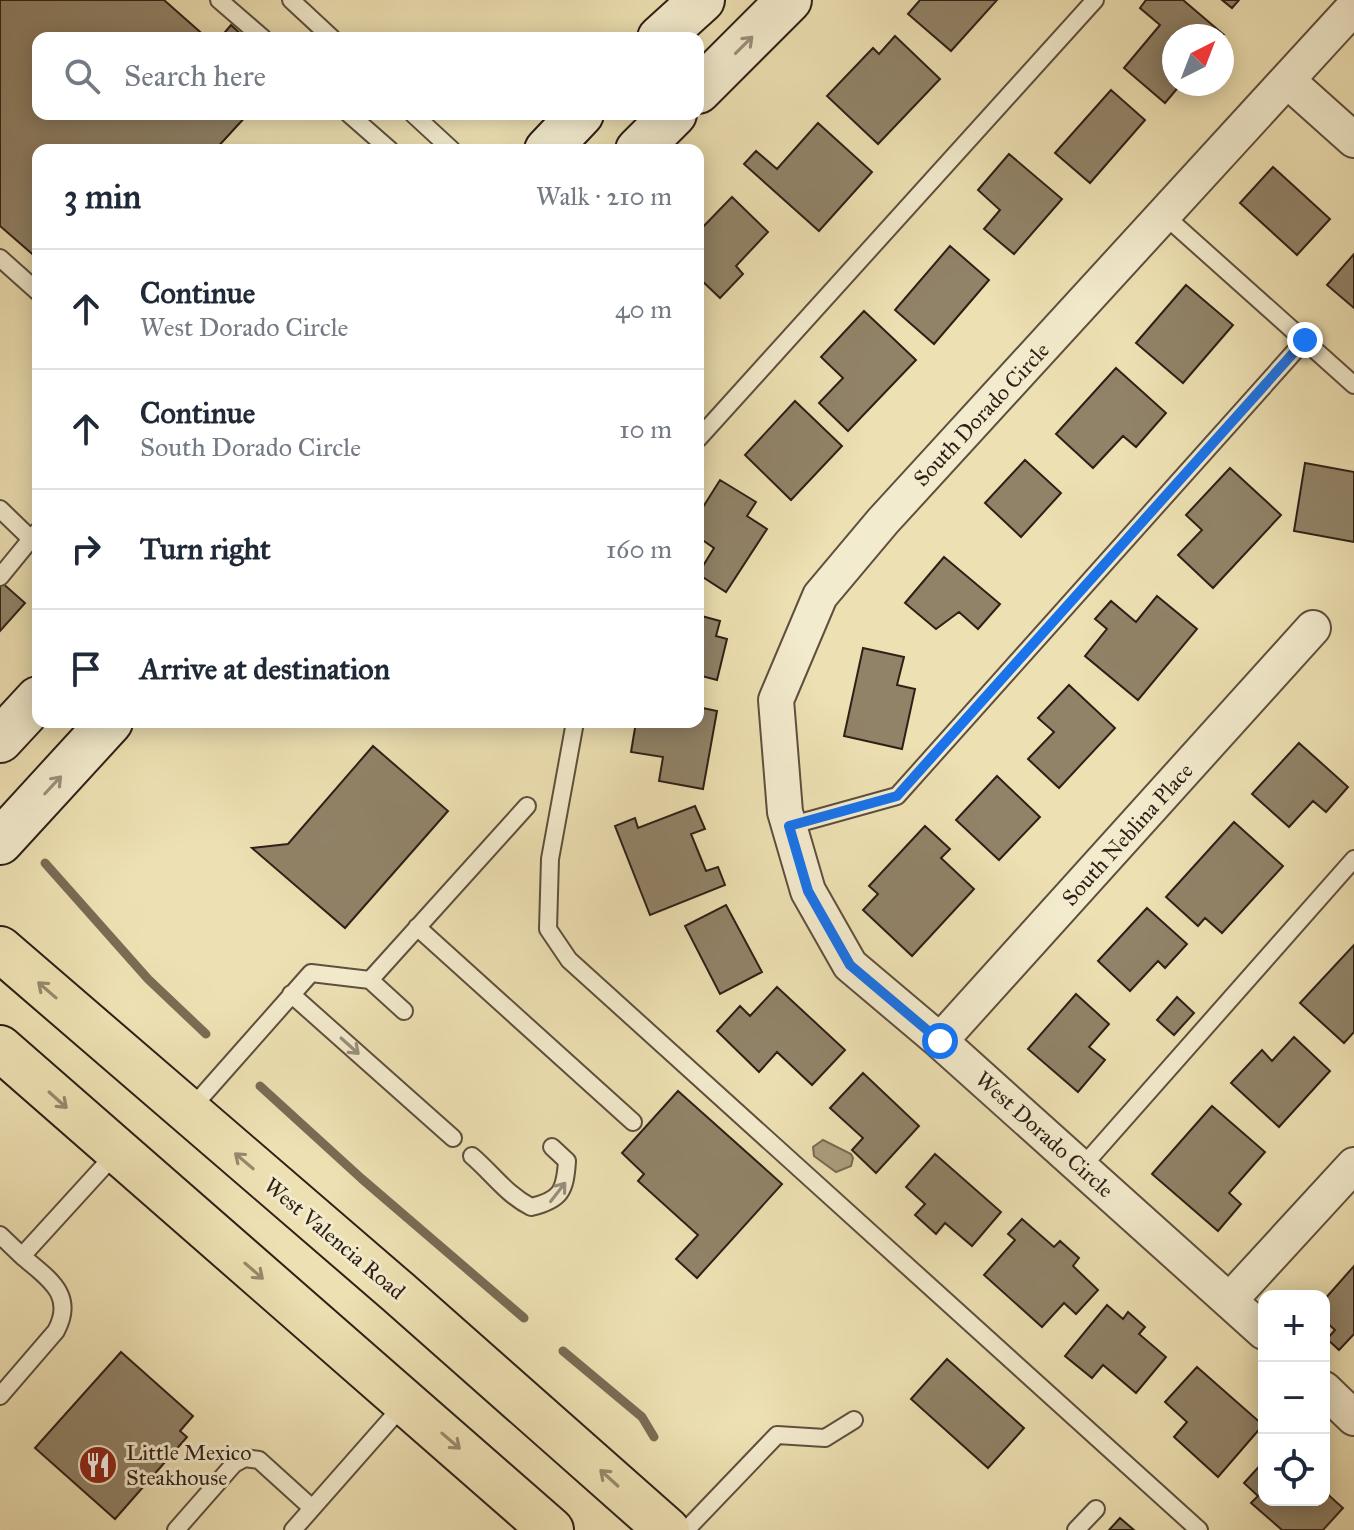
<!DOCTYPE html>
<meta charset="utf-8">
<style>
:root{--surface:#fff;--page:#f6f6f7;--text:#1f2937;--muted:#747a83;--line:#e0e1e3}
body{margin:0;font-family:"IM FELL Great Primer",serif;background:var(--page);color:var(--text)}
.controls{position:absolute;right:24px;bottom:24px;display:grid;overflow:hidden;border-radius:16px;box-shadow:0 4px 20px #0003}
.controls button{width:72px;height:72px;display:grid;place-items:center;padding:0;border:0;border-bottom:2px solid var(--line);background:var(--surface);color:var(--text);font:40px sans-serif}
.compass{position:absolute;left:1162px;top:24px;width:72px;height:72px;border-radius:50%;background:var(--surface);box-shadow:0 4px 20px #0003;rotate:42deg}
.stop{position:absolute;width:24px;height:24px;margin:-18px;border:6px solid #1a73e8;border-radius:50%;background:#fff}
.stop.end{background:#1a73e8;border-color:#fff;box-shadow:0 2px 8px #0008}
.list{margin:0;padding:0;list-style:none}
h2{display:flex;justify-content:space-between;align-items:center;height:104px;margin:0;padding:0 32px;font-size:34px}
h2 small{font-size:26px;font-weight:400;color:var(--muted)}
.list li{display:grid;grid-template-columns:52px 1fr auto;gap:24px;align-items:center;box-sizing:border-box;height:120px;padding:0 32px;border-top:2px solid var(--line)}
.list b{display:block;font-size:30px;white-space:nowrap}
.list p{margin:0;font-size:26px;white-space:nowrap;color:var(--muted)}
.list em{font-size:26px;font-style:normal;color:var(--muted)}
.icon{flex:none;width:44px;height:44px;fill:none;stroke:currentColor;stroke-width:2;stroke-linecap:round;stroke-linejoin:round}
.map{position:relative;flex:none;width:1354px;height:1530px;overflow:hidden}
.search{position:absolute;background:var(--surface);box-shadow:0 4px 20px #0003;left:32px;top:32px;width:672px;height:88px;display:flex;align-items:center;gap:20px;box-sizing:border-box;padding:0 28px;border-radius:16px;color:var(--muted);font-size:30px}
.panel{position:absolute;background:var(--surface);box-shadow:0 4px 20px #0003;left:32px;top:144px;width:672px;height:584px;border-radius:16px}
.map>svg:first-child{display:block}
.water{fill:#ac9e7d;stroke:#7a6b54;stroke-width:2}
.lines{fill:none;stroke-linecap:round;stroke-linejoin:round}
.stream{stroke:#7a6b54;stroke-width:9}
.building{fill:#918368;stroke:#2e1f17;stroke-width:2}
.lane-casing{stroke:#5e4f3e;stroke-width:20}
.street-casing{stroke:#5e4f3e;stroke-width:38}
.secondary-casing{stroke:#2e1f17;stroke-width:48}
.primary-casing{stroke:#2e1f17;stroke-width:48}
.lane{stroke:#f3ebcd;stroke-width:16}
.street{stroke:#f3ebcd;stroke-width:34}
.secondary{stroke:#f3ebcd;stroke-width:44}
.primary{stroke:#ede0b2;stroke-width:44}
.oneway{stroke:#9a8f7b}
.oneway2{stroke:#97896c}
.route{stroke:#1a73e8;stroke-width:10}
.labels{text-anchor:middle;stroke-width:6;stroke-linejoin:round;paint-order:stroke}
.street-label{font-size:22px;fill:#2e1f17;stroke:#f3ebcd}
.poi-label{font-size:22px;fill:#2e1f17;stroke:#f3ebcd;text-anchor:start}
</style>
<div class="map">
<svg width="1354" height="1530" viewBox="0 0 1354 1530">
<rect width="100%" height="100%" fill="#ede0b2"/>
<filter id="stains"><feTurbulence type="fractalNoise" baseFrequency=".0025" numOctaves="4"/><feColorMatrix values="0 0 0 0 .2 0 0 0 0 .09 0 0 0 0 .02 0 0 0 .5 -.17"/></filter>
<radialGradient id="worn" r=".72"><stop offset=".6" stop-color="#630" stop-opacity="0"/><stop offset="1" stop-color="#630" stop-opacity=".3"/></radialGradient>
<path class="water" d="M823,1140L851,1154L853,1158L851,1166L836,1172L814,1156L813,1147Z"/>
<g class="lines">
<path class="stream" d="M45,863L148,979L206,1034
M260,1086L362,1179L524,1318
M563,1351L642,1417L654,1437"/>
</g>
<path class="building" d="M0,0H164L207,38H38V114H248L215,150H38V259L0,226Z
M920,0H997L951,51L908,14Z
M1146,0H1183L1223,34L1174,36V84H1181L1165,103L1124,68L1160,25L1140,8Z
M1222,0H1239L1232,8Z
M231,25L245,38H220Z
M895,36L940,79L878,144L827,96L873,48L879,54Z
M1111,90L1145,120L1090,183L1055,153Z
M818,123L872,172L819,231L744,164L756,151L777,169Z
M1009,154L1062,199L1014,254L984,229L1000,210L978,190Z
M1273,167L1330,219L1297,255L1240,203Z
M732,197L768,232L736,266L743,274L720,298L698,277V232Z
M950,246L989,280L934,344L895,310Z
M1354,254V308L1327,285Z
M1186,285L1233,325L1183,383L1136,343Z
M864,311L916,360L848,431L819,403L843,378L821,357Z
M1116,368L1166,413L1136,447L1123,436L1093,468L1056,434Z
M795,401L842,446L791,500L745,455Z
M1025,460L1061,493L1021,537L985,503Z
M1305,463L1354,472V542L1294,531Z
M1230,468L1281,515L1213,588L1178,555L1202,530L1186,515Z
M720,480L756,502L747,516L767,529L726,592L698,574L714,548L698,537V515Z
M944,557L1000,604L978,629L959,612L936,629L905,603Z
M0,581L25,603L0,631Z
M1157,596L1197,629L1138,700L1085,656L1107,629L1095,619L1111,601L1136,622Z
M698,615L720,621L716,636L727,639L717,680L698,675Z
M863,648L904,657L897,685L915,689L902,749L844,736Z
M1069,685L1115,728L1059,788L1028,759L1054,732L1038,718Z
M698,707L717,711L703,789L659,781L663,757L631,752L636,722H698Z
M1299,743L1348,787L1326,812L1313,801L1289,827L1252,794Z
M373,746L448,811L345,928L252,848L288,844Z
M997,776L1040,817L999,860L956,820Z
M695,806L705,829L691,834L706,871L718,867L725,885L650,915L615,826L635,818L638,828Z
M1234,822L1283,866L1222,933L1205,918L1198,926L1166,897Z
M925,826L950,849L941,858L974,889L912,956L863,910L878,894L869,886Z
M726,905L762,972L720,994L685,926Z
M1147,908L1187,944L1165,968L1158,961L1130,991L1098,961Z
M1354,945V1032L1344,1043L1300,1003Z
M777,987L845,1050L812,1085L777,1052L759,1072L717,1031L740,1006L750,1016Z
M1076,994L1109,1024L1089,1047L1105,1060L1078,1092L1028,1049Z
M1177,997L1194,1013L1174,1035L1157,1020Z
M1294,1037L1330,1071L1279,1127L1231,1083L1262,1050L1272,1061Z
M863,1073L919,1126L876,1173L852,1150L863,1138L830,1108Z
M678,1091L782,1184L697,1278L676,1259L698,1235L638,1181L644,1174L622,1153Z
M1212,1106L1265,1152L1229,1193L1241,1204L1218,1231L1152,1174Z
M935,1154L1001,1212L972,1246L945,1223L936,1234L915,1215L925,1204L906,1187Z
M1022,1219L1054,1247L1060,1241L1079,1258L1073,1266L1098,1290L1076,1314L1064,1303L1042,1327L984,1275L1015,1240L1008,1234Z
M1354,1266V1334L1339,1350L1327,1339L1335,1330L1324,1320V1300Z
M1107,1305L1123,1319L1128,1312L1145,1327L1139,1334L1166,1357L1136,1393L1103,1365L1092,1378L1065,1356Z
M121,1352L193,1416L180,1431L187,1437L115,1519L35,1448Z
M947,1359L1024,1428L988,1468L911,1399Z
M1197,1367L1263,1425L1218,1477L1174,1437L1187,1422L1165,1402Z
M1264,1461V1500H1324V1491L1343,1508L1323,1530H1282L1251,1503L1258,1496L1244,1483Z
M1120,1518L1134,1530H1109Z"/>
<g class="lines">
<g class="lane-casing">
<path id="lane" d="M219,0L263,38
M291,0L332,38
M349,114L390,150
M413,114L452,150
M1164,215L1354,385
M0,258L38,292
M698,439L1095,0
M0,509L31,539L38,531
M0,577L31,539
M575,722L550,859L548,929L569,960L1199,1530
M789,826L897,796L1305,340
M417,927L633,1122
M370,980L404,1011
M291,994L453,1138
M188,1112L311,973L370,980L527,806
M472,1156C493,1174 506,1194 531,1207C561,1200 565,1191 567,1161L552,1147
M1082,1167L1354,859
M0,1235L22,1256L116,1153
M0,1396L56,1331C76,1294 47,1278 22,1256
M176,1530L234,1464L245,1458L259,1460L312,1508
M293,1530L405,1403
M686,1530L777,1435L825,1438L854,1420
M1076,1530L1096,1509"/>
</g>
<g class="street-casing">
<path id="street" d="M1288,81L1354,140
M940,1041L1313,628
M1230,1300L1354,1165
M1264,1332L940,1041L850,965L808,891L785,812L776,700L820,596L883,521L1354,7
M1324,1389L1354,1418"/>
</g>
<g class="secondary-casing">
<path id="secondary" d="M660,38L702,0
M698,91L789,0
M547,150L581,114
M638,150L674,114
M0,740L38,699
M0,842L110,722"/>
</g>
<g class="primary-casing">
<path id="primary" d="M0,949L398,1292L667,1530
M0,1048L551,1530"/>
</g>
<use href="#lane" class="lane"/>
<use href="#street" class="street"/>
<use href="#secondary" class="secondary"/>
<use href="#primary" class="primary"/>
</g>
<defs><path id="oneway-shaft" d="M-6 0H5M1.5-3L5.5 0L1.5 3" fill="none" stroke-width="1.6" stroke-linecap="round" stroke-linejoin="round" transform="scale(2)"/></defs>
<g class="oneway">
<use href="#oneway-shaft" transform="translate(744 45) rotate(-45)"/>
<use href="#oneway-shaft" transform="translate(53 785) rotate(-47)"/>
<use href="#oneway-shaft" transform="translate(350 1046) rotate(42)"/>
<use href="#oneway-shaft" transform="translate(558 1192) rotate(-52)"/>
</g>
<g class="oneway2">
<use href="#oneway-shaft" transform="translate(47 990) rotate(-139)"/>
<use href="#oneway-shaft" transform="translate(58 1100) rotate(42)"/>
<use href="#oneway-shaft" transform="translate(244 1161) rotate(-140)"/>
<use href="#oneway-shaft" transform="translate(254 1271) rotate(41)"/>
<use href="#oneway-shaft" transform="translate(451 1441) rotate(41)"/>
<use href="#oneway-shaft" transform="translate(609 1478) rotate(-138)"/>
</g>
<g class="lines">
<path class="route" d="M940,1041L850,965L808,891L789,826L897,796L1305,340"/>
</g>
<defs>
<g id="restaurant-disc" transform="scale(2)"><circle r="9.5" fill="#8f2418" stroke="#f3ebcd"/><path d="M-5-6h1v4h1v-4h1v4h1v-4h1v5L-1.5 .5V6h-2V.5L-5-1ZM5-6V6H3V1.5H1.5Q1.5-4 5-6Z" fill="#fff"/></g>
</defs>
<g fill-rule="evenodd">
<use href="#restaurant-disc" x="98" y="1465"/>
</g>
<g class="labels">
<g class="street-label">
<text transform="translate(981 414) rotate(-47)" y="8">South Dorado Circle</text>
<text transform="translate(1127 834) rotate(-48)" y="8">South Neblina Place</text>
<text transform="translate(1045 1134) rotate(42)" y="8">West Dorado Circle</text>
<text transform="translate(335 1238) rotate(40)" y="8">West Valencia Road</text>
</g>
<g class="poi-label">
<text x="126" y="1460">Little Mexico<tspan x="126" dy="25">Steakhouse</tspan></text>
</g>
</g>
<rect width="100%" height="100%" filter="url(#stains)"/>
<rect width="100%" height="100%" fill="url(#worn)"/>
</svg>
<div class="controls">
<button>+</button>
<button>−</button>
<button><svg class="icon" aria-label="locate" viewBox="0 0 24 24"><circle cx="12" cy="12" r="6"/><path d="M12 2v4M12 18v4M2 12h4M18 12h4"/></svg></button>
</div>
<svg class="compass" viewBox="-18 -18 36 36"><path d="M0-13l5 13h-10z" fill="#e53935"/><path d="M0 13l5-13h-10z" fill="#747a83"/></svg>
<div class="stop" style="left:940px;top:1041px"></div>
<div class="stop end" style="left:1305px;top:340px"></div>
<div class="search"><svg class="icon" aria-label="search" viewBox="0 0 24 24"><circle cx="10" cy="10" r="6"/><path d="M15 15l6 6"/></svg>Search here</div>
<section class="panel">
<h2>3 min<small>Walk · 210 m</small></h2>
<ul class="list">
<li><svg class="icon" aria-label="ahead" viewBox="0 0 24 24"><path d="M12 20V5M6 11l6-6 6 6"/></svg><div><b>Continue</b><p>West Dorado Circle</p></div><em>40 m</em></li>
<li><svg class="icon" aria-label="ahead" viewBox="0 0 24 24"><path d="M12 20V5M6 11l6-6 6 6"/></svg><div><b>Continue</b><p>South Dorado Circle</p></div><em>10 m</em></li>
<li><svg class="icon" aria-label="right" viewBox="0 0 24 24"><path d="M7 20v-9h11M14 6l5 5-5 5"/></svg><div><b>Turn right</b></div><em>160 m</em></li>
<li><svg class="icon" aria-label="arrive" viewBox="0 0 24 24"><path d="M6 21V4h12l-3 4 3 4H6"/></svg><div><b>Arrive at destination</b></div></li>
</ul>
</section>
</div>
